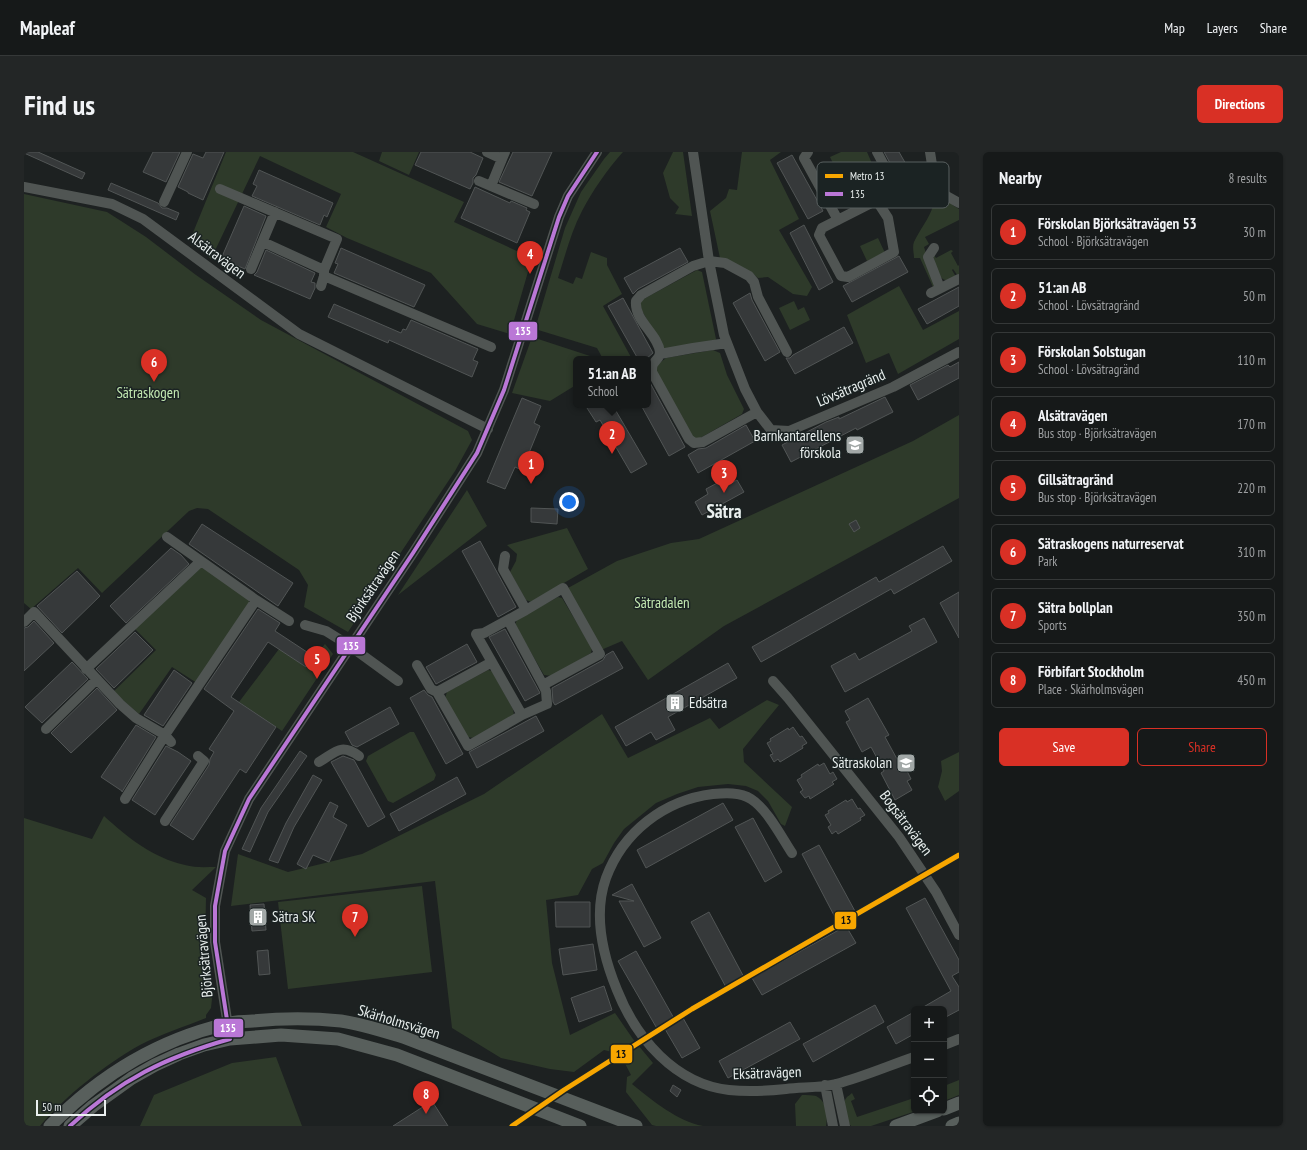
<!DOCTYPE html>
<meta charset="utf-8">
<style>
:root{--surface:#161919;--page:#232626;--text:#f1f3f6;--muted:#9ea0a2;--line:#353838;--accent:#d93025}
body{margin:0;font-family:"PT Sans Narrow",sans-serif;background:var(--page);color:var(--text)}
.controls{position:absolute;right:12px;bottom:12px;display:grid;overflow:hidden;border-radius:6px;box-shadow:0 1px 3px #0004}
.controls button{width:36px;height:36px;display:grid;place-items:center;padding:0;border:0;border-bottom:1px solid var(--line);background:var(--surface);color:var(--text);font:20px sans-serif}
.scale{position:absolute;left:12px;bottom:10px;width:70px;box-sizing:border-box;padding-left:4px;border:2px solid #eaf0ef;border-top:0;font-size:11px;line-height:14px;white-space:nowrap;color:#eaf0ef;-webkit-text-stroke:3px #1b2323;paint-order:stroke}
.you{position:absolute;left:545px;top:350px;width:14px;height:14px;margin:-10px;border:3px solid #fff;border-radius:50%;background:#1a73e8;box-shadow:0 0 0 6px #1a73e833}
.badge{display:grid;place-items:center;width:26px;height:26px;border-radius:50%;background:var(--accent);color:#fff;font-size:13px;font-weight:700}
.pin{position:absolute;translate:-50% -33px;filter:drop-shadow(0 1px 2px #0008)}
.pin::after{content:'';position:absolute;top:21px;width:14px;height:12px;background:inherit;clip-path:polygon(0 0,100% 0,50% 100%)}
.popup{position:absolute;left:549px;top:204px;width:78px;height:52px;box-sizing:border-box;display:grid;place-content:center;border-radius:6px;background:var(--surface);filter:drop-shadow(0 1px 3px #0005);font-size:13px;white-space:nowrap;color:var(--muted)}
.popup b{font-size:15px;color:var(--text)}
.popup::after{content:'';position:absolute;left:50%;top:100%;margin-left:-8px;border:8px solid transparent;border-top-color:var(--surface)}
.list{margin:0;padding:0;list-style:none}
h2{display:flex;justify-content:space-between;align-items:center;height:52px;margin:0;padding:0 16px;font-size:17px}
h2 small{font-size:13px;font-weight:400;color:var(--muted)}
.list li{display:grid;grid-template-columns:26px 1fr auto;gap:12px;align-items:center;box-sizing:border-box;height:56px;margin:0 8px 8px;padding:0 8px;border:1px solid var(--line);border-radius:6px}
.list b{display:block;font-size:15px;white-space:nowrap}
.list p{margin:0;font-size:13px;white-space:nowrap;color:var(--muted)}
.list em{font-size:13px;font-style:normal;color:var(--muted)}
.actions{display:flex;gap:8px;padding:12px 16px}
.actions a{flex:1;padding:9px 0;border:1px solid var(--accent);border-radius:6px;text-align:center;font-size:14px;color:var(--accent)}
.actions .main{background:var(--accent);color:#fff}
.icon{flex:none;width:22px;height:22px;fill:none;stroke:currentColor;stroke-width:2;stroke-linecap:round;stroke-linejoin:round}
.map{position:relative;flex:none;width:935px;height:974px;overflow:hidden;border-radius:6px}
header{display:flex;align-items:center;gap:24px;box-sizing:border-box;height:56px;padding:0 20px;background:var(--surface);border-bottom:1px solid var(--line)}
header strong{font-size:19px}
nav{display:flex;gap:22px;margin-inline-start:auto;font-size:14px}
.intro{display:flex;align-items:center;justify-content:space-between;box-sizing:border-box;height:96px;padding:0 24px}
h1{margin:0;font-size:28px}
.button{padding:10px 18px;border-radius:6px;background:var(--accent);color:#fff;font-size:14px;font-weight:700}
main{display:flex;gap:24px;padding:0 24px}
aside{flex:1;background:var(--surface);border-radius:6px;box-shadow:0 1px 3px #0004}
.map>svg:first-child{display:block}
.green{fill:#2e3a2a}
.building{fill:#36393a;stroke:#515555}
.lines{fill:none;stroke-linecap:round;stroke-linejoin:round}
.minor{stroke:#505553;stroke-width:10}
.major{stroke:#585f5c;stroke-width:13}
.bus-1-casing{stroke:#1b2323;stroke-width:7}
.bus-1{stroke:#ba77d6;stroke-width:4}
.metro-1-casing{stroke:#1b2323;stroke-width:8}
.metro-1{stroke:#f7a600;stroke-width:5}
.labels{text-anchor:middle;stroke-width:3;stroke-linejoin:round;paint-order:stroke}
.street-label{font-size:15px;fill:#eaf0ef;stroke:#1b2323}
.park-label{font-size:15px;fill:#c3e9b2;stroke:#1b2323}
.poi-label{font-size:15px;fill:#eaf0ef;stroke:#1b2323;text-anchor:end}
.district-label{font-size:19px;font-weight:bold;fill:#eaf0ef;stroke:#1b2323}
.key{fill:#1b2323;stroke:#596060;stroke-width:1}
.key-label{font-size:11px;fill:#eaf0ef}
.line-badge{stroke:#1b2323;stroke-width:1.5}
.badge-label{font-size:11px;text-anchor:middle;font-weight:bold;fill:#fff}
.pale-badge-label{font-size:11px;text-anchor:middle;font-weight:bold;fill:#111}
</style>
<header>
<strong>Mapleaf</strong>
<nav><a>Map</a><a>Layers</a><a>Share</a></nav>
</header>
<div class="intro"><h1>Find us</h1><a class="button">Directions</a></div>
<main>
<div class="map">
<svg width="935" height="974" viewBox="0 0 935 974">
<rect width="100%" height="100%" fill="#1d2121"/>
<path class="green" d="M202,0H329L440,50L430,70L508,106L486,182L453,172L407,121L323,86L302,75L317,42L236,4L187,107L166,88Z
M358,0H395L385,23L355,9Z
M586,0H599C583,18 569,38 558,59C547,80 541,104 534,126L549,132L552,125L558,127L567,100L583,106V113L598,142L579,154L608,207H579L573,196L511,177L541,76L557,40L580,7Z
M649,0H659L668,64L651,62L655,55L646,46L639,21Z
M718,0H757L746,8L775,67L755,78L788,135L783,144L769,142L744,125L734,126L727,120L696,106L686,59L702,46L705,37L713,38Z
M817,0H843L853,23L822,38L806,5Z
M0,42L83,60L122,85L172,123L237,168L444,279L448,288L431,319L324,480L280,455L284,433L275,418L184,357L173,356L165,359L78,441L54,416L7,457L0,451Z
M924,48L930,54L935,57V68L901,85L905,92L900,95L912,133L909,135L896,106H890C890,101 888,95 890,90C896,77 905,67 909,54L910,53Z
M854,86L861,101L843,109L836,94Z
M927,98L929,99L927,101L934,114L935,113V124H934L929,117L928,118L932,125C914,136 912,115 909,102L912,106Z
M673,118L678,120L692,187L689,192L640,199L615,153L616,149Z
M875,134L899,178L935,159V187L874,222L865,201L842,211L823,163Z
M770,149L774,158L780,155L786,168L766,178L755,156Z
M508,185L566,204L568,207H552V233L526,249L488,241Z
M689,198L696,201L703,223L720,257L718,262L671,289L631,218L633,213L642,206Z
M935,263V346L700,474L624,528L598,489L577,498L544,436L593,409L647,391L675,387L889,289Z
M443,338L463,374L374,443Z
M543,376L564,417L507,450L502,448L486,420L492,409L493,402L483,393Z
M175,415H178L225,447V451L173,531L148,515L115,562L89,540L132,498L110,476Z
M534,445L538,446L568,496L567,501L528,524L520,523L491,473L493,467Z
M301,492L309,502L258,579L215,550L255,497L282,515Z
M464,518L468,519L489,557L490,563L450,586L443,585L421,546L423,540Z
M743,548L755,553L719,597L720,610L768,655L761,674L757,672L744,649L734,639L722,634L704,632L674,635L653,642L632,651L600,677L590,691L579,711L568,717L554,743L522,748L528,811L546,883L591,861L609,887L629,911L608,932C629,949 653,969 679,974H632L628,973L602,940L603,925L607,923L596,902L580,898L550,920L526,917L477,906L428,876L411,729L207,754L214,702L264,720L338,702L460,642L578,562L604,606L686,566L695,577Z
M386,580H390L412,623L410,628L369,651L364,649L342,609L344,604Z
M935,600V639L921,649L914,635L918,619L917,609Z
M80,664C103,685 129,706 161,713C171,716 182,715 192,715L168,738L182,746L181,794L188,847L187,856L182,863V866C160,875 137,882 116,893C83,911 40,945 16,974H0V666L68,687Z
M398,734L408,820L264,837L254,750Z
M252,905L278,974H116L130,943L208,911Z
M935,928V943L920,949V934Z
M828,941L831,947L827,949L833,965L890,946V959H892L847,974H827C822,968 816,952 823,945C824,944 826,943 828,941Z
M778,943C783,943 788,943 792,944C803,949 804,964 802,974H772L771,952Z"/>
<path class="building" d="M0,0H14L61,21L58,27L0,1Z
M129,0H156L142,30L119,20Z
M182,0H200L179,48L164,41V40L154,35L169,2L179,6Z
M397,0H446L459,6L452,23L449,26V31L446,37L391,13Z
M489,0H528L508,44L475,30Z
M860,0H875L883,14L871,20Z
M768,3L799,59L784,67L753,11Z
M235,18L309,51L303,65L300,63L296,73L228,44L233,34L229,32Z
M87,31L134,51L138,56H143L155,61L152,68L84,38Z
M451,35L486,51L487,49L503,56L502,58L506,60L493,91L437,66Z
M220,54L242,64L221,117L197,107Z
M780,73L809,130L795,138L766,81Z
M317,96L401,133L390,155L310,121L314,112L311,111Z
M656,96L664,110L614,137L609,142L600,126Z
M242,98L291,121L287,130L291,131V136L286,147L230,123L233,120Z
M875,104L884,120L828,150L819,134Z
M935,135V154L903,172L894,157Z
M726,141L728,148L756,200L741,209L709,151Z
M599,146L629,201L622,207H614L584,154Z
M310,152L377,181L379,177L382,178L387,168L454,197L449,208L454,210L448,225L365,188L364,191L304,165Z
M820,175L829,191L771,222L762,206H766L769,203Z
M935,210V226L894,248L886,233L924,213L926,215Z
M624,227L661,295L645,304L617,253H624Z
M861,245L869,260L833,278L832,276L767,310L758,293L802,270L815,265V267Z
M498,246L517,254L510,271L516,274L498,318L491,315L481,337L463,330Z
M568,253H585L589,260L592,259L623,312L607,321L576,268L572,270L563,256Z
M722,273L731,289L674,321L664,303L674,297L682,296Z
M713,328L720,340L678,363L671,350L684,342L682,337L697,329L700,335Z
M507,356L534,357L533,372L507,370Z
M832,368L836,376L830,380L825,372Z
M178,372L269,431L254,454L165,392Z
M456,389L492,455L474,465L438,399Z
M919,394L928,409L870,442L867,437L737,510L728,495L852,425L855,430Z
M147,396L157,403L165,412L102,471L86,454Z
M53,419L76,444L38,481L13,454Z
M935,440V486L916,451Z
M234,457L256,471L251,479L289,504L282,515L244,490L207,545L252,575L222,621L216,617L169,688L146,673L185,613L186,607L190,600L185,597L210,559L180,537Z
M900,466L913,490L821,540L807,514L831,501L835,508L888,479L885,474Z
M10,469L30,491L0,519V476L4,475Z
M481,477L516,541L501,549L465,485Z
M111,480L129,498L90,536L72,517Z
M443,492L453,510L412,532L402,515Z
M589,499L599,516L531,553L529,550L528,536L579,508L582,503Z
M48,510L64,527L18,571L1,555Z
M704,511L713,526L644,565L651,578L632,588L627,580L602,594L591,575Z
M150,518L168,531L139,574L120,563Z
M73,536L93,558L47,601L27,581Z
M400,538L404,543L408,545L439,602L422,612L386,546Z
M844,546L865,583L861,585L879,618L882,617L887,627L883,629L888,638L871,648L857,621L860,619L847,595L838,600L822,570L826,568L821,559Z
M366,555L375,572L333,595L328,593L321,580Z
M512,564L520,579L453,616L445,600Z
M112,573L132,585L98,640V639L77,625Z
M769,575L776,585L778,584L783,591L778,594L779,596L756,610L754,607L750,610L746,603L749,602L743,591L747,589L746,587L764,576L765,578Z
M142,594L154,600L167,609L131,663L108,648Z
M276,599L283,604L244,660L226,700L218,697L237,656Z
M319,604L330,608L361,665L344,675L307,610Z
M800,611L806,622L809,620L813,627L808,630L810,632L786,647L785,644L781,646L776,640L779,638L773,628L778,625L777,623L794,612L795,614Z
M289,623L298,628L270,675L254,711L245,708L262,671Z
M433,625L442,642L375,679L366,662Z
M828,647L834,657L836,656L841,663L836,666L837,668L814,682L812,679L808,682L804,675L807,673L801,663L805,661L804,659L822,648L823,650Z
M306,650L314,654L309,665L323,673L305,710L289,703L282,717L273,712Z
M699,651L709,668L622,716L613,698Z
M729,666L758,720L741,730L711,675Z
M795,693L832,761L814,771L778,702Z
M608,732L637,786L620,795L595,749H610L588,743Z
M901,746L935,808V820L928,824L935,835V858L920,866V857H896L927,839L882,756Z
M531,750H566V775H532Z
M240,752L242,778L228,779L226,753Z
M685,760L722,829L704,839L667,770Z
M822,774L832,791L738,843L728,826Z
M569,792L573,818L539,823L535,797Z
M244,798L246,822L235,823L233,799Z
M612,799L652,870L659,866L676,896L658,906L641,877L635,880L594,809Z
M580,834L588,858L555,870L547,846Z
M851,853L860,870L789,910L779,892Z
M890,860V882L872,892L863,875Z
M766,870L776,887L704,926L695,909Z
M649,933L657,938L653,945L646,939Z
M408,949L424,974H369Z"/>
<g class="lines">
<path class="minor" d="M463,0L478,7L481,0
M669,0L685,109L700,183L721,237L733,260L747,278L765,279L869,235L935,200
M784,0L780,6L814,68
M906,0L912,38L935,51
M455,29L510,52
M467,34L478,7
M0,35L88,52L119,67L275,182L464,277
M196,37L313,87L300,118V124L297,134
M853,49L864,66L870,100L824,125L817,124L795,83L798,76L865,42L870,32L853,0
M140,50L163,0
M239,90L300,118
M910,96L904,105L916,136
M227,117L251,60
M300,124L467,195
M907,141L935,127
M636,202L669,196L703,191
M733,260L679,290L670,291L665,287L628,220C628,217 628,213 630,211C633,206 636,206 636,200C634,182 610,169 612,149L617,143L669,114L685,109L701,111L725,124L730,130L734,145L763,200
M143,385L232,448L265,469
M481,404L479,417L502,458L460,481L452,482L498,563
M502,458L539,436L576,502L519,533
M0,470L10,460L96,552L112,566L141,583L232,448
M281,473L302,479L326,494L374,529
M468,510L413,540L444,594L498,563L523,552L522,539L519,533L484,468
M393,513L407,537L413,540
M62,517L177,409
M749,529L764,546L875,685L912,740L935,783
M22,577L72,528
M295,610C312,600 317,591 335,604
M101,647L141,583L147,590
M141,669L180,609L174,604
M768,701C757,684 743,657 727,647C716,640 701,641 689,642C640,648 599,680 582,726C569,762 579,804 593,838C612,886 651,932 705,938C724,940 743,939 762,937C778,935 797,936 812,932C839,925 864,914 890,905
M206,887L191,790V754L201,699L225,647L389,401L453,301L480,238L535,65L544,44L573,0
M920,893L935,887
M812,932L821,974
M801,933L809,974"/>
<path class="major" d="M920,957L935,951
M26,974C75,924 134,888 202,872C211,869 221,870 229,869C259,866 288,866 317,869C338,872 359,879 379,885L612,974
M46,974L69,954L108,926L131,913L155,902L180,893L206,887L257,883L314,887L373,903L556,974
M872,974L913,959
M928,974L935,971"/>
<g class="bus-1-casing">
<path id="bus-1" d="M46,974C95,928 142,905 206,887L191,790V754L201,699L225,647L389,401L453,301L480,238L535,65L544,44L573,0"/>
</g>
<use href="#bus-1" class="bus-1"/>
<g class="metro-1-casing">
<path id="metro-1" d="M488,974L540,938L668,857L935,703"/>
</g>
<use href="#metro-1" class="metro-1"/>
</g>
<defs>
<g id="school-square" transform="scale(1)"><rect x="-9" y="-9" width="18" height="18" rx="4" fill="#a2a8a7" stroke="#1b2323"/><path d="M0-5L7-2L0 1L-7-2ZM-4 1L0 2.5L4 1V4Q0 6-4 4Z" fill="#fff"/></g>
<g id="building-square" transform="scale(1)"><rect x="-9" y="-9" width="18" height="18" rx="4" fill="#a2a8a7" stroke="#1b2323"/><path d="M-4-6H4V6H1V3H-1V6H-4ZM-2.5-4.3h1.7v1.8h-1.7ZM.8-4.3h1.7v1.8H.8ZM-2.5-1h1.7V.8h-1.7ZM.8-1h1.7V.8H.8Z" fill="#fff"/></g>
</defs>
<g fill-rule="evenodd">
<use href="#school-square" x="831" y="293"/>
<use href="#building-square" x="651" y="551"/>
<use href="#school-square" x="882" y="611"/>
<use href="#building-square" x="234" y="765"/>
</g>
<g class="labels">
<g class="street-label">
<text transform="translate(193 103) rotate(37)" y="5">Alsätravägen</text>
<text transform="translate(827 236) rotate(-23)" y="5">Lövsätragränd</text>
<text transform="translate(349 434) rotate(-56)" y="5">Björksätravägen</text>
<text transform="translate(882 671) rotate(53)" y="5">Bogsätravägen</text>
<text transform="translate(180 804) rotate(-95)" y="5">Björksätravägen</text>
<text transform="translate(375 870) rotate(17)" y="5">Skärholmsvägen</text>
<text transform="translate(743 921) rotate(-2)" y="5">Eksätravägen</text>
</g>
<g class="park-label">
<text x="124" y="246">Sätraskogen</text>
<text x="638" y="456">Sätradalen</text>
</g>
<g class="poi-label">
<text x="817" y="289">Barnkantarellens<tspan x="817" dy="17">förskola</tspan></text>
<text x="665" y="556" text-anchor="start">Edsätra</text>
<text x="868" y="616">Sätraskolan</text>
<text x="248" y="770" text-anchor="start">Sätra SK</text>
</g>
<g class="district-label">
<text x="700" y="366">Sätra</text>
</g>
</g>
<rect x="793" y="10" width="132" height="46" rx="6" class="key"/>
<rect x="801" y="22" width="18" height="4" fill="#f7a600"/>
<rect x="801" y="40" width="18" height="4" fill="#ba77d6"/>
<g class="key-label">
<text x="826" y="28">Metro 13</text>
<text x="826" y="46">135</text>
</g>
<g class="line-badge">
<rect x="484" y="169" width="30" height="20" rx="4" fill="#ba77d6"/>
<rect x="312" y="484" width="30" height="19" rx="4" fill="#ba77d6"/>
<rect x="810" y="759" width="23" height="19" rx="4" fill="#f7a600"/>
<rect x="189" y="866" width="31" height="20" rx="4" fill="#ba77d6"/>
<rect x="586" y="892" width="23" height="20" rx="4" fill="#f7a600"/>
</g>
<g class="badge-label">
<text x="499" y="183">135</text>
<text x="327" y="498">135</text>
<text x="204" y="880">135</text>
</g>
<g class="pale-badge-label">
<text x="822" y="772">13</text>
<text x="597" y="906">13</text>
</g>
</svg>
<div class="controls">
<button>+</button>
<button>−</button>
<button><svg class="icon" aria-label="locate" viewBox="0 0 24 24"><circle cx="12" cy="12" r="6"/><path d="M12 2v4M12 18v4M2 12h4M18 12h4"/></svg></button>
</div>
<div class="scale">50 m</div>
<div class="you"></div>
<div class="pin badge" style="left:507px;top:332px">1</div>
<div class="pin badge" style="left:588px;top:302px">2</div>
<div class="popup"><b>51:an AB</b>School</div>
<div class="pin badge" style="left:700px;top:341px">3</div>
<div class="pin badge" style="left:506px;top:122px">4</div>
<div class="pin badge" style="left:293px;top:527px">5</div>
<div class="pin badge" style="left:130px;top:230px">6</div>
<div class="pin badge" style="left:331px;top:785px">7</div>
<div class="pin badge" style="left:402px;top:962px">8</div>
</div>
<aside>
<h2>Nearby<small>8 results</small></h2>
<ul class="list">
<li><span class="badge">1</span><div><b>Förskolan Björksätravägen 53</b><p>School · Björksätravägen</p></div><em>30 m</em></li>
<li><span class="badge">2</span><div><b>51:an AB</b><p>School · Lövsätragränd</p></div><em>50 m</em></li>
<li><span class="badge">3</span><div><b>Förskolan Solstugan</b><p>School · Lövsätragränd</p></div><em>110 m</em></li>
<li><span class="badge">4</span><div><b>Alsätravägen</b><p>Bus stop · Björksätravägen</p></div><em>170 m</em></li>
<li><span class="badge">5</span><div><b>Gillsätragränd</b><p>Bus stop · Björksätravägen</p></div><em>220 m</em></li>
<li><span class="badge">6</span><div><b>Sätraskogens naturreservat</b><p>Park</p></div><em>310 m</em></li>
<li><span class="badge">7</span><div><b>Sätra bollplan</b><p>Sports</p></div><em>350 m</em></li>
<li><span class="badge">8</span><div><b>Förbifart Stockholm</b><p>Place · Skärholmsvägen</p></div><em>450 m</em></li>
</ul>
<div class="actions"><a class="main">Save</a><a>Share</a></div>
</aside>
</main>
